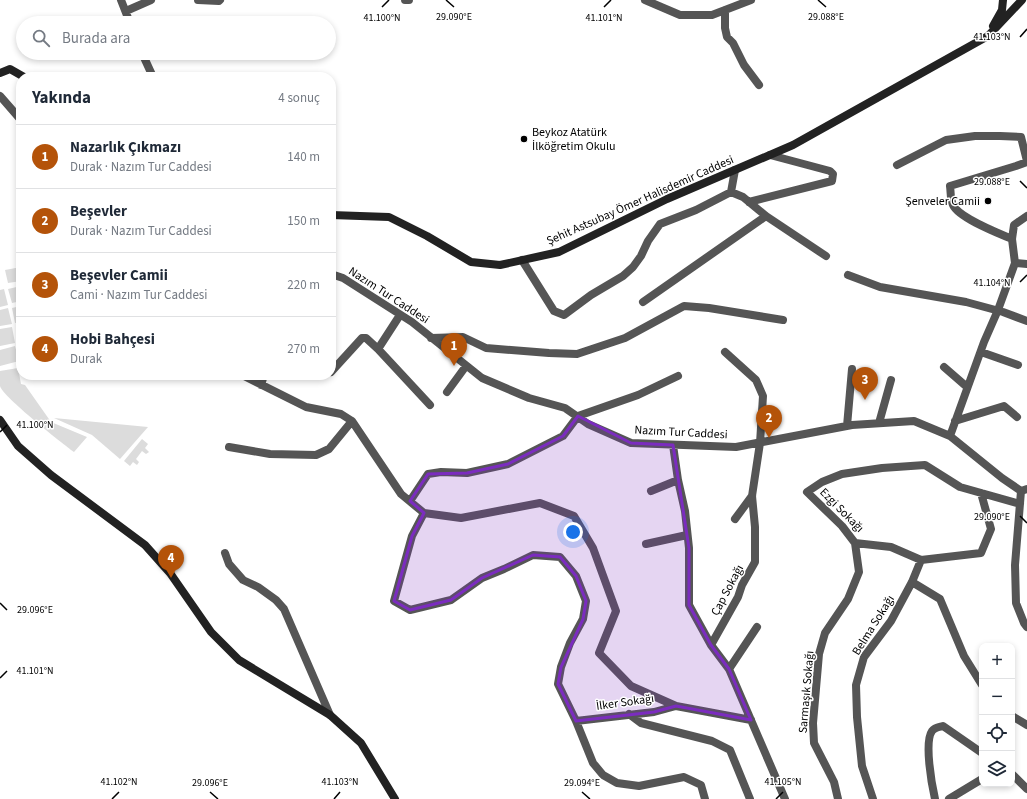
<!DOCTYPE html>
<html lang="tr">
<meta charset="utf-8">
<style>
:root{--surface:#fff;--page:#f2f2f3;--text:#1f2937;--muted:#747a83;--line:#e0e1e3;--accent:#b45309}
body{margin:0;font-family:"Source Sans 3",sans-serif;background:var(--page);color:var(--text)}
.controls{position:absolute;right:12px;bottom:12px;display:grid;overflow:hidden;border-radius:8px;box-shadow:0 2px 6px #0003}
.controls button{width:36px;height:36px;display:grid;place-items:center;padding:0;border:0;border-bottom:1px solid var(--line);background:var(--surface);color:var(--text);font:20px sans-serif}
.you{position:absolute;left:573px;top:532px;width:14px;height:14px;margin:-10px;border:3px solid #fff;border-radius:50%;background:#1a73e8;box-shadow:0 0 0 6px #1a73e833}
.badge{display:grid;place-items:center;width:26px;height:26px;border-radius:50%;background:var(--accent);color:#fff;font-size:13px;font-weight:700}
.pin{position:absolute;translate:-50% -33px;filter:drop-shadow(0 1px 2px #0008)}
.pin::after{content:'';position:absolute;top:21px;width:14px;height:12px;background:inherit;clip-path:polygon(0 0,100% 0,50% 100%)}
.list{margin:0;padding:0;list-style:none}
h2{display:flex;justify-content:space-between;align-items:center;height:52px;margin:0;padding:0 16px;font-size:17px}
h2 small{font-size:13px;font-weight:400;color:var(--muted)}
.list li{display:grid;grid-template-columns:26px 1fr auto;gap:12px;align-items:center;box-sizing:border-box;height:64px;padding:0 16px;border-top:1px solid var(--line)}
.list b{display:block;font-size:15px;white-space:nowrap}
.list p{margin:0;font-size:13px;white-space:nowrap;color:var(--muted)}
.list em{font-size:13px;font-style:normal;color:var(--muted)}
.icon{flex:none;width:22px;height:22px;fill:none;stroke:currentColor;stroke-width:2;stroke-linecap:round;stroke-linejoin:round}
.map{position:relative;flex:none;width:1027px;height:799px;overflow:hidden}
.search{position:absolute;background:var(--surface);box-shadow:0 2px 6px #0003;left:16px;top:16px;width:320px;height:44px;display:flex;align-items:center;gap:10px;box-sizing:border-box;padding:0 14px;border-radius:22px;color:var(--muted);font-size:15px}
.panel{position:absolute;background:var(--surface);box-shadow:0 2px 6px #0003;left:16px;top:72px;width:320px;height:308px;border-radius:16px}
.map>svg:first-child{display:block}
.green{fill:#dcdcdc}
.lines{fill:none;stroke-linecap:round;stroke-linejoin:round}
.street{stroke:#555;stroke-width:8}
.secondary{stroke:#222;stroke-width:8}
.marked{fill:#7b2cbf;fill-opacity:0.2;stroke:#7b2cbf;stroke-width:3;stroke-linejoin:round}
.ticks{fill:none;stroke:#000;stroke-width:1.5}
.poi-dot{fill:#000;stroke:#fff;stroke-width:1.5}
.labels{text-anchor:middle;stroke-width:3;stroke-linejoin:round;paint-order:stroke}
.poi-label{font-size:12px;fill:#000;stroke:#fff;text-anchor:start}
.street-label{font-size:12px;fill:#000;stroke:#fff}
.ticks-label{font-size:10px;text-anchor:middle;fill:#000;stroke:#fff;stroke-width:3;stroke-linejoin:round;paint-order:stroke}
</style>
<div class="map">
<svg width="1027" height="799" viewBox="0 0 1027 799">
<rect width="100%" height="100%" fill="#fff"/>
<path class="green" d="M21,267V281L8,283L5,270Z
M21,286V301L12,303L8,289Z
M4,289L8,305L0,307V290Z
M21,306V322L15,323L12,308Z
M8,308L12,324L0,326V310Z
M12,327L15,343L0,346V329Z
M15,346L19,361L0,366V350Z
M18,368L21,384L25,385L51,422L87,437L74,452C62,443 3,397 0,386C0,382 0,375 0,371Z
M54,418L148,427L120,459L92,435Z
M142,439L148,444L145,448L149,452L146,454L142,451L136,459L139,462L137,465L133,462L130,466L124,461Z"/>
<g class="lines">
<path class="street" d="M121,0L130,23
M198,0L219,1L220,0
M405,0H409
M645,0L680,15H712L751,0
M725,10V28L727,37L733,43L744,65L759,85
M126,11L151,0
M142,53L153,77
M0,96L21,120
M897,165L946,140L975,136H1000L1021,137L1027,161
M735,170L731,192L743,197L766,216L826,256
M749,202L832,181L833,174L830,171L770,155
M1012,239C998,233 959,218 953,205C950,199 951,192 950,186L1016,166L1027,162
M522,260L554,311L564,315L591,295L623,276L633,267L641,256L648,241L660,224L696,210L731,192
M1015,263L1027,264
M331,274L343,278L412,322L482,378L529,398L565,408L588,424L631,443L736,447L852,425L914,421L950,436L1002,478L1021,491L1027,489
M848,275L880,287L966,302L1003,312L1027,321
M643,302L766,216
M400,315L378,349L430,405
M431,338L463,337L486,348L549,353L577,354L625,338L684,306L709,308L783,320
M981,352L1018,365
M944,367L967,387
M331,372L362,338H366L378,349
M242,375L306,407L341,414L352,421L401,494L424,513L461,518L540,503L574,516L593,548L616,611L599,653L631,686L676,706L751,720
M261,385L264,375
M447,392L466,366
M955,421L1004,406L1017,417
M879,423L891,380
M847,426L852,369
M950,436L984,342L998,310L1015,263L1012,239L1014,225L1027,216
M673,445L678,480L685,511L689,548V605L711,645L729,669L785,799
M229,447L270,454L316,455L329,449L352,421
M651,491L678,480
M1021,491L1015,565L1016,603L1024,623L1027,627
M981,493L991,529L981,553L921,560L891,547L855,543L842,526L807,492L822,482L842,474L882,468L925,465L960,487L1020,504
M410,501L428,474L441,472L467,473L508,464L563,436L578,416L638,395L678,376
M424,513L412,536L394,601L410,610L451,600L482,578L504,569L533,555L560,557L576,576L586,601L583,619L570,643L561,667L558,684L576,721L593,763L603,775L617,783L639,786L684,777L701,785L705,799
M735,519L752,496
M646,544L687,535
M225,553L229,564L243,580L258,587L276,600L284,609L330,715
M912,582L940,599L964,656L982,685
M711,645L738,597L742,585L755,562V527L752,496L760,443L763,396L756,380L725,352
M729,669L757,627
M629,714L641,723L712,741L730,750L750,799
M1012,716L1027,725
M576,721L654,712L676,706
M1012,774L1027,789
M838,799L834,782L814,743L813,723L819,654L825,633L848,599L859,572L855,543
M873,799L862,766L857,717L856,685L864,657L891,621L912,582L921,560
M935,799C932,786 924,742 932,731C935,727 940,727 943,726L982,753
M949,799L982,779"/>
<path class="secondary" d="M993,26L1002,10L1003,0
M0,73L10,69L24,77
M331,215L389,217L427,236L471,262L500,265L559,252L667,199L793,145L988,36L1022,0
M0,420L18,446L51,475L145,545L170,573L211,632L239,660L330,715L361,743L395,799"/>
</g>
<path class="marked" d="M578,416L631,443L673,445L689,548V605L711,645L729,669L751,720L676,706L654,712L576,721L558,684L561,667L583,619L586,601L576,576L560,557L533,555L482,578L451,600L410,610L394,601L412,536L424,513L410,501L428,474L467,473L508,464L563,436Z"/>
<path class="ticks" d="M446,0L454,7M818,0L826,7M382,7L389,0M604,7L611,0M1020,37L1027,29M1020,181L1027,188M1020,282L1027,275M0,432L7,425M1020,516L1027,523M0,603L7,610M0,678L7,671M210,792L218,799M582,792L590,799M112,799L119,792M334,799L340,792M776,799L783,792"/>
<g class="poi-dot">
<circle cx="524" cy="139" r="4"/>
<circle cx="988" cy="201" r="4"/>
</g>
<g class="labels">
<g class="poi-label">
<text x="532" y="136">Beykoz Atatürk<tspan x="532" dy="14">İlköğretim Okulu</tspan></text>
<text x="980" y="205" text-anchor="end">Şenveler Camii</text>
</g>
<g class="street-label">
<text transform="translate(640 200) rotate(-24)" y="4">Şehit Astsubay Ömer Halisdemir Caddesi</text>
<text transform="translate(389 295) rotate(33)" y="4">Nazım Tur Caddesi</text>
<text transform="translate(681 432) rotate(3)" y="4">Nazım Tur Caddesi</text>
<text transform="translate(842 510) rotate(45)" y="4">Ezgi Sokağı</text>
<text transform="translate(727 590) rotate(-62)" y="4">Çap Sokağı</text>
<text transform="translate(873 625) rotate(-58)" y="4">Belma Sokağı</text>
<text transform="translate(806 692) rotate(-85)" y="4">Sarmaşık Sokağı</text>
<text transform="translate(625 702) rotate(-8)" y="4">İlker Sokağı</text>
</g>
</g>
<g class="ticks-label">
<text x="454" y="20">29.090°E</text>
<text x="826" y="20">29.088°E</text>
<text x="382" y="21">41.100°N</text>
<text x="604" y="21">41.101°N</text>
<text x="992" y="40">41.103°N</text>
<text x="992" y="185">29.088°E</text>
<text x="992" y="286">41.104°N</text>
<text x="35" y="428">41.100°N</text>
<text x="992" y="520">29.090°E</text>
<text x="35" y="613">29.096°E</text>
<text x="35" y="674">41.101°N</text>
<text x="119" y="785">41.102°N</text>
<text x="340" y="785">41.103°N</text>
<text x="783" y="785">41.105°N</text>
<text x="210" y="786">29.096°E</text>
<text x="582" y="786">29.094°E</text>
</g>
</svg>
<div class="controls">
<button>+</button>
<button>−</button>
<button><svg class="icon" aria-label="locate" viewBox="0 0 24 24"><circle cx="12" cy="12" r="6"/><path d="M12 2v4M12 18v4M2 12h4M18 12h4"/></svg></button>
<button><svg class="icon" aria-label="layers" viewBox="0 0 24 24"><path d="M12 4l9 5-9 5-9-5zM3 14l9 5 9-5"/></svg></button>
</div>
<div class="you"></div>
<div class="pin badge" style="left:454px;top:366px">1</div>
<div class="pin badge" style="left:769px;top:438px">2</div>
<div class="pin badge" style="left:865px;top:400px">3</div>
<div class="pin badge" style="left:171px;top:578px">4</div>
<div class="search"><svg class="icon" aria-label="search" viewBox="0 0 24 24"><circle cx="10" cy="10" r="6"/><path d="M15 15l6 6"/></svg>Burada ara</div>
<section class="panel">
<h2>Yakında<small>4 sonuç</small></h2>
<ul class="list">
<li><span class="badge">1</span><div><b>Nazarlık Çıkmazı</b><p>Durak · Nazım Tur Caddesi</p></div><em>140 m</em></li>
<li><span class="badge">2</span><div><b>Beşevler</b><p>Durak · Nazım Tur Caddesi</p></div><em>150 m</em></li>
<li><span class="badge">3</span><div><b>Beşevler Camii</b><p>Cami · Nazım Tur Caddesi</p></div><em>220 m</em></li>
<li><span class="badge">4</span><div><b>Hobi Bahçesi</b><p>Durak</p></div><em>270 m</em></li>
</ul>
</section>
</div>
